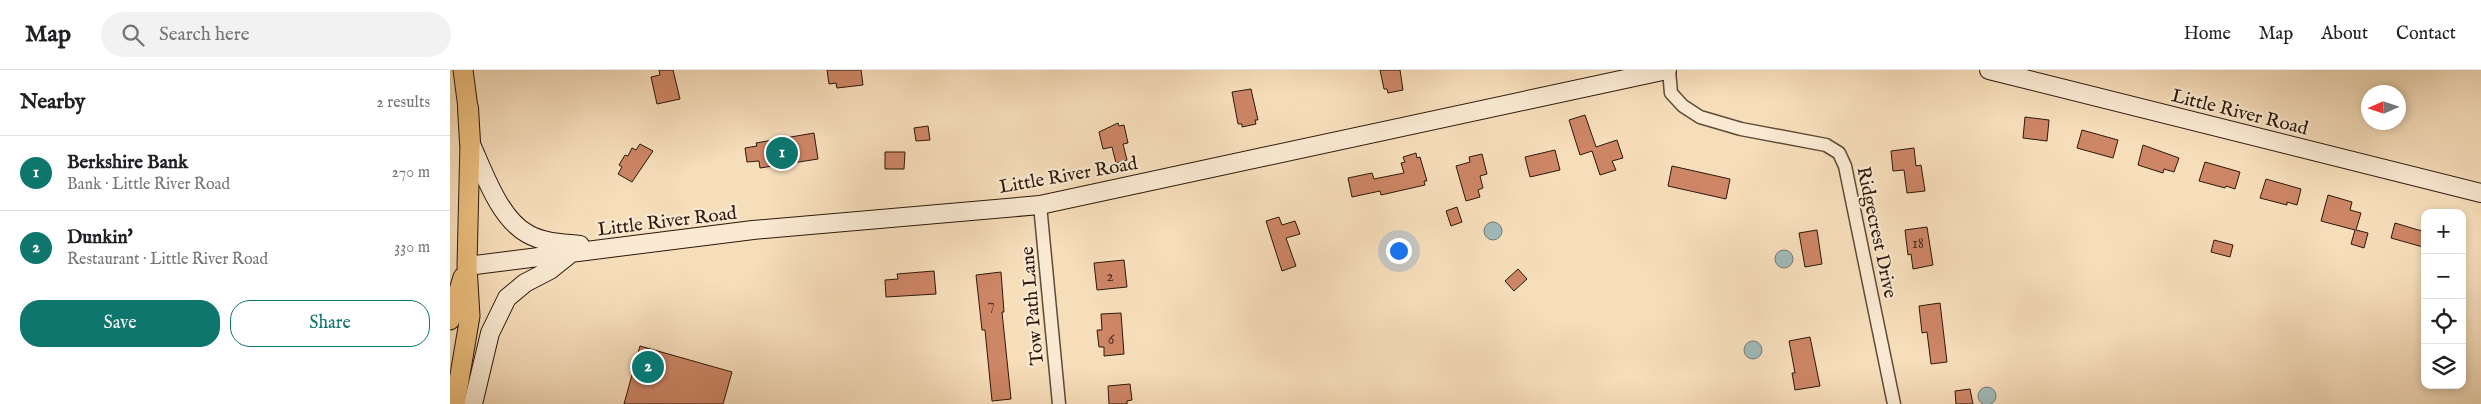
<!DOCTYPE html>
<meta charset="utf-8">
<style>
:root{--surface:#fff;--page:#f2f2f2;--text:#202124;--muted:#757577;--line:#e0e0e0;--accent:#0f766e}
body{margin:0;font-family:"IM FELL English",serif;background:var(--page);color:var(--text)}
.controls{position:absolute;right:15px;bottom:15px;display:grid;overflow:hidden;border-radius:10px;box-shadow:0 2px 8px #0003}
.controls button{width:45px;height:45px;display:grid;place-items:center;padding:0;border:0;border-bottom:1px solid var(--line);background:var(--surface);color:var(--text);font:25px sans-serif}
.compass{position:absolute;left:1911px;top:15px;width:45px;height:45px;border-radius:50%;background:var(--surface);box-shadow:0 2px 8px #0003;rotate:267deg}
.you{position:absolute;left:948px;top:180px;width:18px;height:18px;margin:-12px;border:4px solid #fff;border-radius:50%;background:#1a73e8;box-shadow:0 0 0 8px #1a73e833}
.badge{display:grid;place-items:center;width:32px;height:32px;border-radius:50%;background:var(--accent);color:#fff;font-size:16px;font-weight:700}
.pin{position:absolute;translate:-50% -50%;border:2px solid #fff;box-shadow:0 1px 5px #0006}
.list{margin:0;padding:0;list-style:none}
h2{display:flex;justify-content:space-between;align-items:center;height:65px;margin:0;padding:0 20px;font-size:21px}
h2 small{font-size:16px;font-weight:400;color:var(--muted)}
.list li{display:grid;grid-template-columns:32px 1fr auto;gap:15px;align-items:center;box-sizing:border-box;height:75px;padding:0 20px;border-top:1px solid var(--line)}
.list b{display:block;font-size:19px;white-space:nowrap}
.list p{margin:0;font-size:16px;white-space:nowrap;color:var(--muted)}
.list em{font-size:16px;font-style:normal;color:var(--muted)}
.actions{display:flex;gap:10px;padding:15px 20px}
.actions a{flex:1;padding:11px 0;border:1px solid var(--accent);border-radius:20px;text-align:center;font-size:18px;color:var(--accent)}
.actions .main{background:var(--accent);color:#fff}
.icon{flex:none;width:28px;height:28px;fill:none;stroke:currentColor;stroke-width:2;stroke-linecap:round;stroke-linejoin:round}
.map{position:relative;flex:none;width:2031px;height:334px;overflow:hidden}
header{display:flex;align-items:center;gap:30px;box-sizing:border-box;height:70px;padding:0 25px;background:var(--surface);border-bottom:1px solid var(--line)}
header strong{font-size:24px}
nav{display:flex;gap:28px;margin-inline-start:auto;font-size:18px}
.search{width:350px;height:45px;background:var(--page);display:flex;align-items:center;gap:12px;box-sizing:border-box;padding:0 18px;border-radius:28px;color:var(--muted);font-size:19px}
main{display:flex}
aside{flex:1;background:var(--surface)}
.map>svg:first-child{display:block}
.water{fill:#a0bab9;stroke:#727973}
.building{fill:#cd8666;stroke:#2d180b}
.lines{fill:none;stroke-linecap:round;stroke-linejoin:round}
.minor-casing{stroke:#604a37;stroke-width:15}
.secondary-casing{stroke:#2d180b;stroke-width:20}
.primary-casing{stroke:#2d180b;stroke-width:21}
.trunk-casing{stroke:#2d180b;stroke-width:22}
.minor{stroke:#faead3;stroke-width:12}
.secondary{stroke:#faead3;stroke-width:18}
.primary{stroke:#ecbf7e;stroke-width:19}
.trunk{stroke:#ecbf7e;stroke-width:20}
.labels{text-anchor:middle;stroke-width:4.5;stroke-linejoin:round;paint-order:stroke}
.number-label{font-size:16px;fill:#553422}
.street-label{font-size:19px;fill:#2d180b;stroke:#faead3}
</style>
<header>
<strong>Map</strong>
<div class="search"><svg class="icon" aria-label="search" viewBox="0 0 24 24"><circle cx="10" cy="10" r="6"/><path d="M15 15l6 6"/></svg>Search here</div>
<nav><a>Home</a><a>Map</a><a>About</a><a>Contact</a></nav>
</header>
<main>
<aside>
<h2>Nearby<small>2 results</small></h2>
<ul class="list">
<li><span class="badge">1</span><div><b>Berkshire Bank</b><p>Bank · Little River Road</p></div><em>270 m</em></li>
<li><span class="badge">2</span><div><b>Dunkin'</b><p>Restaurant · Little River Road</p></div><em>330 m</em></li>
</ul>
<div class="actions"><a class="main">Save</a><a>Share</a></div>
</aside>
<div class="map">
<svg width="2031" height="334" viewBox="0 0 2031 334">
<rect width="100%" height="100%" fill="#f7debb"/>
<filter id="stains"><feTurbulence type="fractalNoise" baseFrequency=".004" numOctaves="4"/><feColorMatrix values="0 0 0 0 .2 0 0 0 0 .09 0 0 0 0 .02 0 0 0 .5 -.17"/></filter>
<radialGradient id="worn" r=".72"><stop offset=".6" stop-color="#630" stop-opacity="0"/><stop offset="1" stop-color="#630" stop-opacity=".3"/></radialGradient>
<path class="water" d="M1034 161a9 9 0 1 1 18 0a9 9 0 1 1-18 0Z
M1325 189a9 9 0 1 1 18 0a9 9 0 1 1-18 0Z
M1294 280a9 9 0 1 1 18 0a9 9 0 1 1-18 0Z
M1528 326a9 9 0 1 1 18 0a9 9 0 1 1-18 0Z"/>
<path class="building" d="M209,0H223L230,29L207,34L201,7L210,5Z
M377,0H411L413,15L387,18L386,13L379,14Z
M930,0H950L953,20L938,23L937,19H934Z
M801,19L808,50H805L806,54L792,57V54H788L782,22Z
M1135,45L1146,77L1167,70L1173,88L1162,91L1166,100L1150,105L1142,81L1130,85L1119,50Z
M1575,47L1599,50L1597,71L1573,68Z
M668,53L669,56L674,55L678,73L673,74L677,90L666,93L662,77L653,79L649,62Z
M478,56L480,70L466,71L464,58Z
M1632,60L1668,70L1663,88L1627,78Z
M364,63L368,89L310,98L309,91L297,92L295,78L307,76L306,73Z
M190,74L203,81L182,112L168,104L172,97L169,95L175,85L178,86L182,78L186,80Z
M1693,75L1729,88L1724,102L1714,99L1713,103L1688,95Z
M1464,78L1466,96L1471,95L1475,121L1457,123L1454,100L1443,101L1441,81Z
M1105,80L1110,100L1080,107L1075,87Z
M435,82H455L454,99H435Z
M966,83L967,88L970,87L977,111H974L975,115L931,125L930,121L902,127L898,108L922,103L924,109L954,103L951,93L955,92L953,87Z
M1032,84L1037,104L1030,106L1033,118L1028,120L1030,127L1016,131L1006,96L1020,92L1019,87Z
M1755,92L1790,102L1785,119L1776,116L1775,118L1749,111Z
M1222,96L1280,109L1276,129L1218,116Z
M1816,109L1851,119L1847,135L1837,132V135L1810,128Z
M1878,125L1902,132L1900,140L1911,143L1906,160L1918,163L1914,178L1901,174L1905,160L1871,151Z
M1007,137L1012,152L1001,156L996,141Z
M829,147L832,155L845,151L850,164L836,168L846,196L832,201L816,151Z
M1945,153L1975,162L1973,177L1941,168Z
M1477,157L1483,195L1463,199L1461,184L1458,185L1455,160Z
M1367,160L1372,194L1355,197L1349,163Z
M1764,170L1783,175L1780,187L1761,182Z
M674,190L677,217L647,220L644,193Z
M1068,199L1077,209L1064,221L1055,211Z
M484,201L486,224L436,227L435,210L448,209L447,204Z
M551,202L554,242H552L561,329L542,331L535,260H532L526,205Z
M1490,233L1497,292L1481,294L1477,262L1472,263L1469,236Z
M671,243L674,284L654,286V277H649L647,260H652L651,244Z
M1360,267L1370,316L1345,320L1342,303H1345L1339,271Z
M190,276L282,302L273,334H174Z
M680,314L682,330L677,331V334H659L658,316Z
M1520,319L1523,334H1506L1505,321Z"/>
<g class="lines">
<g class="minor-casing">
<path id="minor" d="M1219,0L1221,23L1233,36L1250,47L1291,59L1376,75L1389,83L1395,96L1444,334
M590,135L609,334"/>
</g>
<g class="secondary-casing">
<path id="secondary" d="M1539,0L2031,123
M20,72C33,100 49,149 78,164C94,173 113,173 130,175
M17,196L303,160L590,135L1217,0
M23,334L40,263L57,228L75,213L100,200L120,184"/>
</g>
<g class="primary-casing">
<path id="primary" d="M13,0L18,38
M0,250L13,207
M5,334L20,246L17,196L20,72"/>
</g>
<g class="trunk-casing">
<path id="trunk" d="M18,38L20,72"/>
</g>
<use href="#minor" class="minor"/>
<use href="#secondary" class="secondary"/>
<use href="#primary" class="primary"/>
<use href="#trunk" class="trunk"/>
</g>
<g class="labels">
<g class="number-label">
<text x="1468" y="178">18</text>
<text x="660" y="211">2</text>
<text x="541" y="239">7</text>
<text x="661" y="274">6</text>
</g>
<g class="street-label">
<text transform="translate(1790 41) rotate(14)" y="7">Little River Road</text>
<text transform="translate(618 104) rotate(-10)" y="7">Little River Road</text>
<text transform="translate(217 150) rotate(-7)" y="7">Little River Road</text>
<text transform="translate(1428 162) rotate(78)" y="7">Ridgecrest Drive</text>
<text transform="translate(581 236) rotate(-95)" y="7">Tow Path Lane</text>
</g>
</g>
<rect width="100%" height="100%" filter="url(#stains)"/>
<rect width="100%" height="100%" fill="url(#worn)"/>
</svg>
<div class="controls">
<button>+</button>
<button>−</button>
<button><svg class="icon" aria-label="locate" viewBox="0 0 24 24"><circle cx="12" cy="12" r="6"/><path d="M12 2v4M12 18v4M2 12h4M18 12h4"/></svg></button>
<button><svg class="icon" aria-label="layers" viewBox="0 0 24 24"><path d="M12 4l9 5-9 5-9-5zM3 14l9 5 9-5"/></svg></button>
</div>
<svg class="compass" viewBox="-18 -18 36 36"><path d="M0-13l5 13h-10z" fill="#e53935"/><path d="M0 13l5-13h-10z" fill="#757577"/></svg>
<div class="you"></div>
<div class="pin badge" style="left:332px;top:83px">1</div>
<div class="pin badge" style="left:198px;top:297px">2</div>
</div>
</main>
